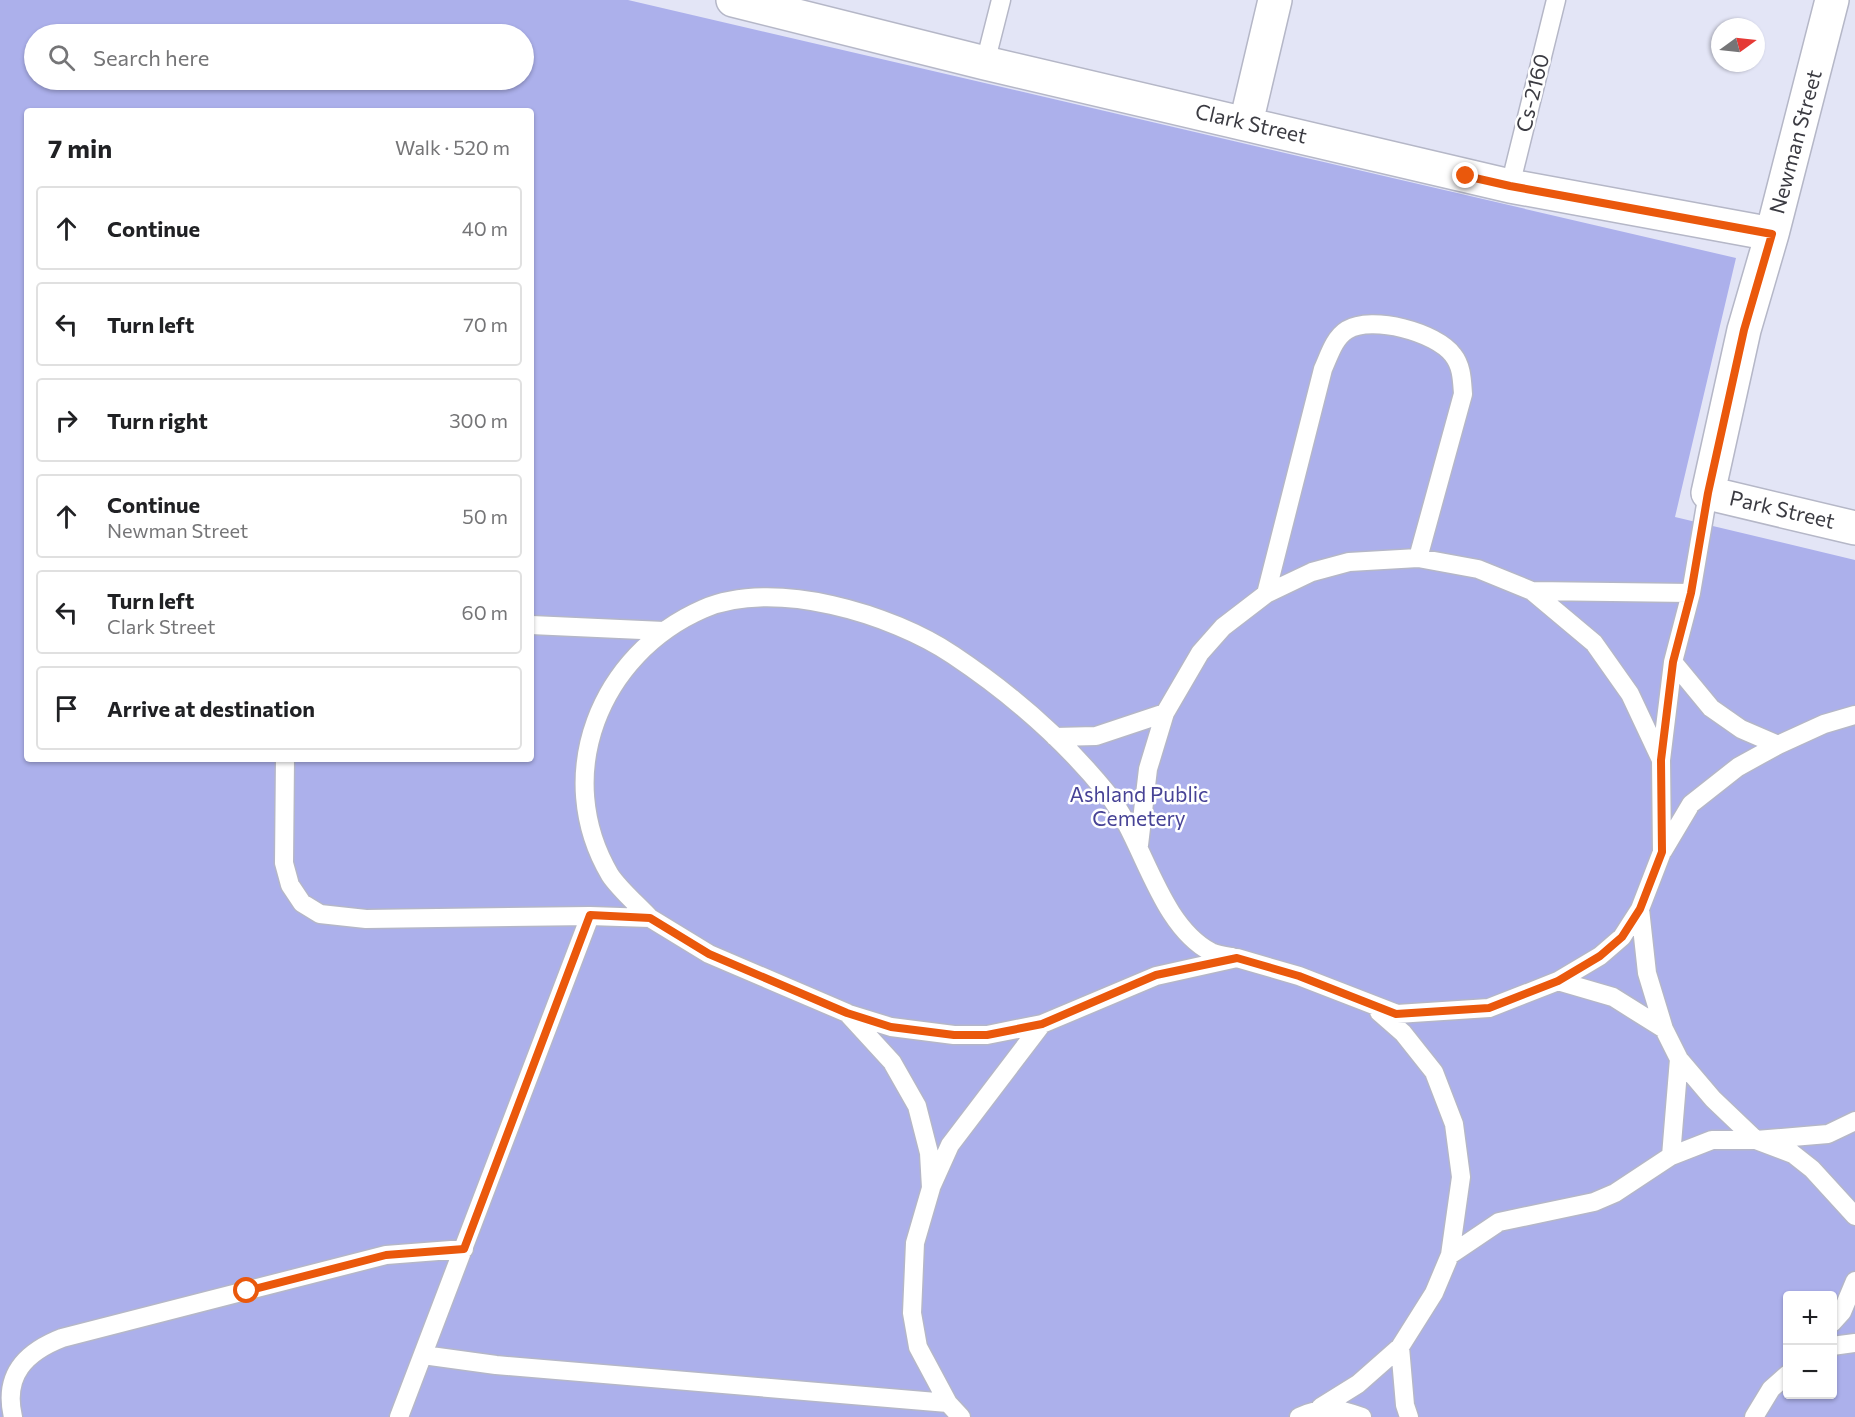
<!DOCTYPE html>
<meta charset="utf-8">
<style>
:root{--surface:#fff;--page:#f2f2f2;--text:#202124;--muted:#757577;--line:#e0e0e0}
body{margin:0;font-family:Commissioner,sans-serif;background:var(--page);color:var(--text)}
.controls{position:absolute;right:18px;bottom:18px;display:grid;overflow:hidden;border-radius:6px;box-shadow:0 2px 4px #0004}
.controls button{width:54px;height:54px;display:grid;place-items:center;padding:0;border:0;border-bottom:2px solid var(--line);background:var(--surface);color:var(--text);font:30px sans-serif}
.compass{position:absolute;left:1711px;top:18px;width:54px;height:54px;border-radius:50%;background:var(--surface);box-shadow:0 2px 4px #0004;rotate:75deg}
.stop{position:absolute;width:18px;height:18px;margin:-14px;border:4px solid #ea580c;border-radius:50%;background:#fff}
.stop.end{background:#ea580c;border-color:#fff;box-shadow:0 2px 6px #0008}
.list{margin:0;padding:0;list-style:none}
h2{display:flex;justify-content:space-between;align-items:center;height:78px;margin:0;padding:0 24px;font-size:26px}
h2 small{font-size:20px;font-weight:400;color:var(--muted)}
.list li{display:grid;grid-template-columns:39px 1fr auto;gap:18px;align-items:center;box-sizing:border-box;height:84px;margin:0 12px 12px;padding:0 12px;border:2px solid var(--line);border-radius:6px}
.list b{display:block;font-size:22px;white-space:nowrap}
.list p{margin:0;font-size:20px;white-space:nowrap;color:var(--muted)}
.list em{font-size:20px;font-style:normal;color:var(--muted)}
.icon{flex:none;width:33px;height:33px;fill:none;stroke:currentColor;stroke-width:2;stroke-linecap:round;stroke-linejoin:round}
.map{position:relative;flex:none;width:1855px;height:1417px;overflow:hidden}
.search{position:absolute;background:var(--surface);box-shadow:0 2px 4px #0004;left:24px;top:24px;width:510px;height:66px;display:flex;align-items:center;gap:15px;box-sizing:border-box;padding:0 21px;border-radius:33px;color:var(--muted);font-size:22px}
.panel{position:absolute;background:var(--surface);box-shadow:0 2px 4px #0004;left:24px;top:108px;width:510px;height:654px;border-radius:6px}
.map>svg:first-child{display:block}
.green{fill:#acb0eb;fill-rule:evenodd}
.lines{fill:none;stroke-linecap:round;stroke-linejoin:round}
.service-casing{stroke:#b5b7c7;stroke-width:21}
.minor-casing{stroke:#b5b7c7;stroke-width:36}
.service{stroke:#fff;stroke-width:18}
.minor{stroke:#fff;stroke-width:33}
.route{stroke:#ea580c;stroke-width:8}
.labels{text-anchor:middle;stroke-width:5;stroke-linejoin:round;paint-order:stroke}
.street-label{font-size:21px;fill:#3b3b42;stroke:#fff}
.park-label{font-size:21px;fill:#474396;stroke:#fff}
</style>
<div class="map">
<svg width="1855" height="1417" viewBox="0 0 1855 1417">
<rect width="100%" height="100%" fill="#e3e5f6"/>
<path class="green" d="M0,0H628L1736,258L1675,517L1855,560V1417H0ZM34,34H524V80H34ZM27,111H531V759H27ZM1788,1296H1832V1394H1788Z"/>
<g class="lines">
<g class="service-casing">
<path id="service" d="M985,63L1001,0
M1510,186L1556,0
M1708,493L1691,593L1673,662L1711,708L1741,729L1778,745L1824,724L1855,715
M1532,591L1691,593
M1266,594L1312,572L1349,562L1418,558L1478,569L1532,591L1594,643L1630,694L1661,760
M531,625L664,631
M1055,737L1096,736L1165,713
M285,759L284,863L290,885L302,903L320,914L366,919L590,916L650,918L709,954L847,1013L892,1062L917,1106L929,1153L931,1188L915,1243L912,1313L918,1347L948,1403
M1139,845L1148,769L1165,713L1200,653L1223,627L1266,594L1323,369C1329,356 1334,338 1347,330C1372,315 1436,332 1453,355C1462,366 1462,381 1463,394L1418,558
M1663,851L1691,804L1738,767L1778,745
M1640,909L1647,973L1664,1029
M650,918C638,905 620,890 610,875C551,775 600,654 703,609C774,578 892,614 953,655C1010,693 1064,740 1107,793C1144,839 1158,924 1211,952C1217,955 1225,956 1232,957
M1558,981L1600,956L1622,937L1640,909L1662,852L1661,760L1673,662
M1379,1012L1403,1033L1434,1072L1454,1124L1461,1177L1450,1255
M849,1014L891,1027L954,1035H987L1042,1024L1156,976L1237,958L1299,976L1397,1014L1489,1008L1558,981L1613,997L1664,1029L1679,1059L1713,1099L1756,1140L1828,1134L1855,1121
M1671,1156L1712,1140H1756L1793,1154L1812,1169L1855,1216
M932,1185L950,1145L1042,1024
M1832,1323L1842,1312L1855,1281
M1832,1346L1855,1343
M423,1355L496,1365L948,1403L961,1417
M1321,1407L1358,1384L1400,1347
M13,1417C3,1375 26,1352 62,1338L386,1255L464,1249
M399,1417L590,916
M1299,1417C1325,1406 1336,1407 1362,1417
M1409,1417L1405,1405L1400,1347L1434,1293L1450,1255L1499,1222L1594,1202L1615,1193L1671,1156L1679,1059
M1754,1417L1771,1389L1788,1374"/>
</g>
<g class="minor-casing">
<path id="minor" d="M733,0L985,63L1510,186L1772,234
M1832,0L1772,234L1744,330L1708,493L1855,528
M1246,123L1275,0"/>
</g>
<use href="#service" class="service"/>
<use href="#minor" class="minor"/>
</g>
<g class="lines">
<path class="route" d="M247,1291L386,1255L464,1249L590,915L650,918L709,954L847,1013L891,1027L954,1035H987L1042,1024L1156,975L1237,958L1299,976L1396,1014L1489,1008L1558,981L1600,956L1622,937L1640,909L1662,852L1661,760L1673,662L1691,593L1708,493L1744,330L1772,234L1510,186L1466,176"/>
</g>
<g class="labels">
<g class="street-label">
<text transform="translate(1533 93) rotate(-76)" y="7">Cs-2160</text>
<text transform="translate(1251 124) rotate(13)" y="7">Clark Street</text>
<text transform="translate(1796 142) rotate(-75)" y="7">Newman Street</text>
<text transform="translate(1782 510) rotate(13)" y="7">Park Street</text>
</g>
<g class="park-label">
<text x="1139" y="802">Ashland Public<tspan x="1139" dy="24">Cemetery</tspan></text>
</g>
</g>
</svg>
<div class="controls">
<button>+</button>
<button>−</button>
</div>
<svg class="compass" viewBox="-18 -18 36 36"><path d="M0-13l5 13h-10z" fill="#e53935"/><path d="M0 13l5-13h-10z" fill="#757577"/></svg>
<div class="stop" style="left:247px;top:1291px"></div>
<div class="stop end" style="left:1466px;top:176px"></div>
<div class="search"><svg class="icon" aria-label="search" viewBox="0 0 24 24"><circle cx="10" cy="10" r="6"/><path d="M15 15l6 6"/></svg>Search here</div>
<section class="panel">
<h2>7 min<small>Walk · 520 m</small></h2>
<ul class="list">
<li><svg class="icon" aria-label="ahead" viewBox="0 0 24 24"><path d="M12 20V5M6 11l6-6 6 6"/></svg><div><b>Continue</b></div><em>40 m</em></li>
<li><svg class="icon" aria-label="left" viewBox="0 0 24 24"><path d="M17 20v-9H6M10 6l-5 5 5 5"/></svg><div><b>Turn left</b></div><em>70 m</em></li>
<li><svg class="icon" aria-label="right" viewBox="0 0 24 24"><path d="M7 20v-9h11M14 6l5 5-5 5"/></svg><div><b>Turn right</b></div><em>300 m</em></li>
<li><svg class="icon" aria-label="ahead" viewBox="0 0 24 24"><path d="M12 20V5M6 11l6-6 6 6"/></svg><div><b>Continue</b><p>Newman Street</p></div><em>50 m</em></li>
<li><svg class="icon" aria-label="left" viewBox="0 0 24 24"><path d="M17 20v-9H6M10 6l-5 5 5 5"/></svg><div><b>Turn left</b><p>Clark Street</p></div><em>60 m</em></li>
<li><svg class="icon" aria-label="arrive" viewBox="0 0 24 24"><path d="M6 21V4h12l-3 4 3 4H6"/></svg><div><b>Arrive at destination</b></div></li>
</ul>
</section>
</div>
